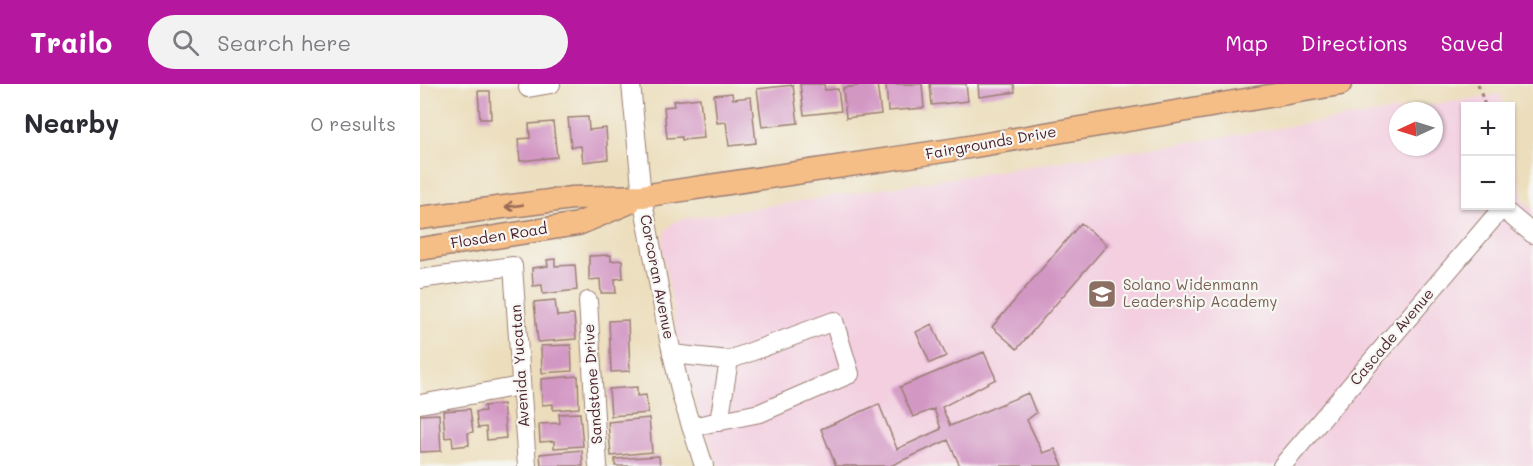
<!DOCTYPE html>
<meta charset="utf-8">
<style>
:root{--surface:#fff;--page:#f2f2f3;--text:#2b2b33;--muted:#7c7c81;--line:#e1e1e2;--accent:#b5179e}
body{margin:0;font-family:Mali,sans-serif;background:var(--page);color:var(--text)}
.controls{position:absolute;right:18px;top:18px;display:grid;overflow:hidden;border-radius:0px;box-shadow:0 2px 4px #0004}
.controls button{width:54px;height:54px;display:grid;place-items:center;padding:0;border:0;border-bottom:2px solid var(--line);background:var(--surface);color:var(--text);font:30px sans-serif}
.compass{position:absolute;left:969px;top:18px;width:54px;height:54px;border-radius:50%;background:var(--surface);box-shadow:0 2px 4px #0004;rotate:266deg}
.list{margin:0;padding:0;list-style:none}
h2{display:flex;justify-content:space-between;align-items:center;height:78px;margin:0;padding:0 24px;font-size:26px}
h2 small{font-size:20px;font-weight:400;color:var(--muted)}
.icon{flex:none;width:33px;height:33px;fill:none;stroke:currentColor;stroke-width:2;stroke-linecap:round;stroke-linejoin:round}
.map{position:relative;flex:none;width:1113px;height:382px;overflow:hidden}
header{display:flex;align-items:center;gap:36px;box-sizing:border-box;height:84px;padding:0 30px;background:var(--accent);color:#fff}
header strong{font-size:28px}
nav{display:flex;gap:33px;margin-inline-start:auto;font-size:21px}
.search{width:420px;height:54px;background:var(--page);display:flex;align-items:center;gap:15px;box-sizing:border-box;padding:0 21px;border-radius:33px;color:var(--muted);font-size:22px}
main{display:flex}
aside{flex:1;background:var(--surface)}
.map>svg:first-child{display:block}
.built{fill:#f3cfe0;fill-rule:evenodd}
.building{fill:#d397c4}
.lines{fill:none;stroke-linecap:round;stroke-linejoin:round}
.minor-casing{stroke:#9b7e74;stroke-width:20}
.major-casing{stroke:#9b7e74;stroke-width:25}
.path{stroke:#9b7e74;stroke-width:3;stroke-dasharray:4.5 4.5;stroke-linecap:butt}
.minor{stroke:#fff;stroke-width:18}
.major{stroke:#f6be87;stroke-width:22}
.oneway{stroke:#976754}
.labels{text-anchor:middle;stroke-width:4.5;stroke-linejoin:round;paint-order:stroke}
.street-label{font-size:15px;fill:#4a1f2b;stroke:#f6f6f2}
.education-label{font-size:15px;fill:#785e54;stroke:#f6f6f2;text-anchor:start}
</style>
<header>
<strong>Trailo</strong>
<div class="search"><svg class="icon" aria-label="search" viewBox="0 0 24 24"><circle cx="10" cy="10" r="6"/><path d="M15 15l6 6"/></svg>Search here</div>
<nav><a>Map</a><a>Directions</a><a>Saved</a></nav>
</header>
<main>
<aside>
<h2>Nearby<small>0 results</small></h2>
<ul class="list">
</ul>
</aside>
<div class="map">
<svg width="1113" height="382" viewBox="0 0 1113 382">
<rect width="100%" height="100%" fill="#f6f6f2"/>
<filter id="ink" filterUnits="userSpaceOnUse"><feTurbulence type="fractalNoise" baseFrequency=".0167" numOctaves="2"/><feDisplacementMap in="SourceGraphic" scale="12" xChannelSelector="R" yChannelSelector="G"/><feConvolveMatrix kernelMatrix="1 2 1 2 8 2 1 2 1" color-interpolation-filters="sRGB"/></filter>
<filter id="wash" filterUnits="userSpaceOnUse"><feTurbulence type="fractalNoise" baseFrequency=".008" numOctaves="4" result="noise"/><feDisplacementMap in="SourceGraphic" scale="24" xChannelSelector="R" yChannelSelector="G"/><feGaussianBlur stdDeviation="1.35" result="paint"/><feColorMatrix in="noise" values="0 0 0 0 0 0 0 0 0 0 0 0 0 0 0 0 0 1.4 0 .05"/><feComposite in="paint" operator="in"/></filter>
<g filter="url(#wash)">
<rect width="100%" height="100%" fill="#ecdebc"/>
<path class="built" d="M1081,10L1084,22H1046V122H1090L1091,55L1103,116L1113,125V382H299L286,350L259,259L242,161L245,147L256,136ZM978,27H1014V63H978Z"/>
<g id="blocks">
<path class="building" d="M380,0H404L405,6L418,5L421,27L384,31Z
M437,0H457L461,30L426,34L423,4L437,2Z
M466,0H502L504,24L468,27Z
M510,0H546L548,17L512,21Z
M558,0H594L595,8L559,13Z
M373,1L378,39L342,43L337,5Z
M58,7H70L71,35H60Z
M312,9L313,15L331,13L336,59L309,62L306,38L297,39L294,11Z
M280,14L284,54L262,56V53L247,54L244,23L254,22L253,17Z
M168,33L169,46L186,44L188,75L163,78L161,62L151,63L148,34Z
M133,38L137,73L100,77L98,55L110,54L109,40Z
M661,139L687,161L597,265L572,243Z
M191,171V177L202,176L203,194L195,195L196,209H181L180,195L169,196V172Z
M135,175V182L155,181L157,206L123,210L122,201L113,202L112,184L128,182L127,176Z
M135,216L137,232L154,231L156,255L118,258L114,218Z
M208,236L210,287L191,288L189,237Z
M512,240L526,272L510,279L496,248Z
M151,261L152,287L122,289L121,262Z
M564,268L576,295L522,323L530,342L608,309L616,329L607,336L623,369L635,365L643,382H540L528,356L470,382H416L401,345L459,320L477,365L521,345L514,325L493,333L480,303Z
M158,292L159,324L133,326V320L122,321L121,295Z
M217,303V312L226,311L228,329L191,332L189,305Z
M83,320L86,354L67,356L66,343L58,344L56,328L65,327L64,322Z
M50,325L53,348L48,349L49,361L33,363L32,353L25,354L23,327Z
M160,329L163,362L134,364V357L120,358L119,340L140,339L139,330Z
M19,330L21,367L0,368V331Z
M229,334L232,368L191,372L188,338Z
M162,366L163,382H121L120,370Z
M239,372L240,382H195V375Z"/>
</g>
</g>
<g filter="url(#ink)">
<use href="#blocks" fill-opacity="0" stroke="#9b7e74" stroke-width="1.5"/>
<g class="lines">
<g class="minor-casing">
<path id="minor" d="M211,0L222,112L248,251L262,314L284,382
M108,4L131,0
M1082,124L1113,150
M0,195L93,182L107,382
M168,217L178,382
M252,270L309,276L414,237L430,290L340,329L271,343
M0,320L100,302
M299,338L309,276
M862,382L1082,124"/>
</g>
<g class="major-casing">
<path id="major" d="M0,134L152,114L222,112L537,65L920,0
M0,165L158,140L210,118"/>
</g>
<path class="path" d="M1058,0L1065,22"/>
<use href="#minor" class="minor"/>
<use href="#major" class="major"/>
</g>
<defs><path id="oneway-shaft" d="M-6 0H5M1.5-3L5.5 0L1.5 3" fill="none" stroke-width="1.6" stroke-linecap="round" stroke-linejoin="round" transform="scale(1.5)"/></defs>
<use class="oneway" href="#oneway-shaft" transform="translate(94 122) rotate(172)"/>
</g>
<defs>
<g id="school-square" transform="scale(1.5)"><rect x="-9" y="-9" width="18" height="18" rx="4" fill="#8d6e63" stroke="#f6f6f2"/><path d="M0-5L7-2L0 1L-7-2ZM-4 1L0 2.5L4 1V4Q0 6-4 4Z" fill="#fff"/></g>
</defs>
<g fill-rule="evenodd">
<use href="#school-square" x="682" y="210"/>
</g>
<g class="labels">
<g class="street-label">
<text transform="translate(571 59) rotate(-10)" y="5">Fairgrounds Drive</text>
<text transform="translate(79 152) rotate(-9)" y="5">Flosden Road</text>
<text transform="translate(237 193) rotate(79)" y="5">Corcoran Avenue</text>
<text transform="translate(972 253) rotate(-50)" y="5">Cascade Avenue</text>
<text transform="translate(100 282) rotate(-94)" y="5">Avenida Yucatan</text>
<text transform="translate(173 300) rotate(-94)" y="5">Sandstone Drive</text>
</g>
<g class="education-label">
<text x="703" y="206">Solano Widenmann<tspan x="703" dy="17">Leadership Academy</tspan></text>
</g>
</g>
</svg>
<div class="controls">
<button>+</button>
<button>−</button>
</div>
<svg class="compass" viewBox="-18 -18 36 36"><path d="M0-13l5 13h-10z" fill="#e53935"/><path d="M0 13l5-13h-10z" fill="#7c7c81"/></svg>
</div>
</main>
